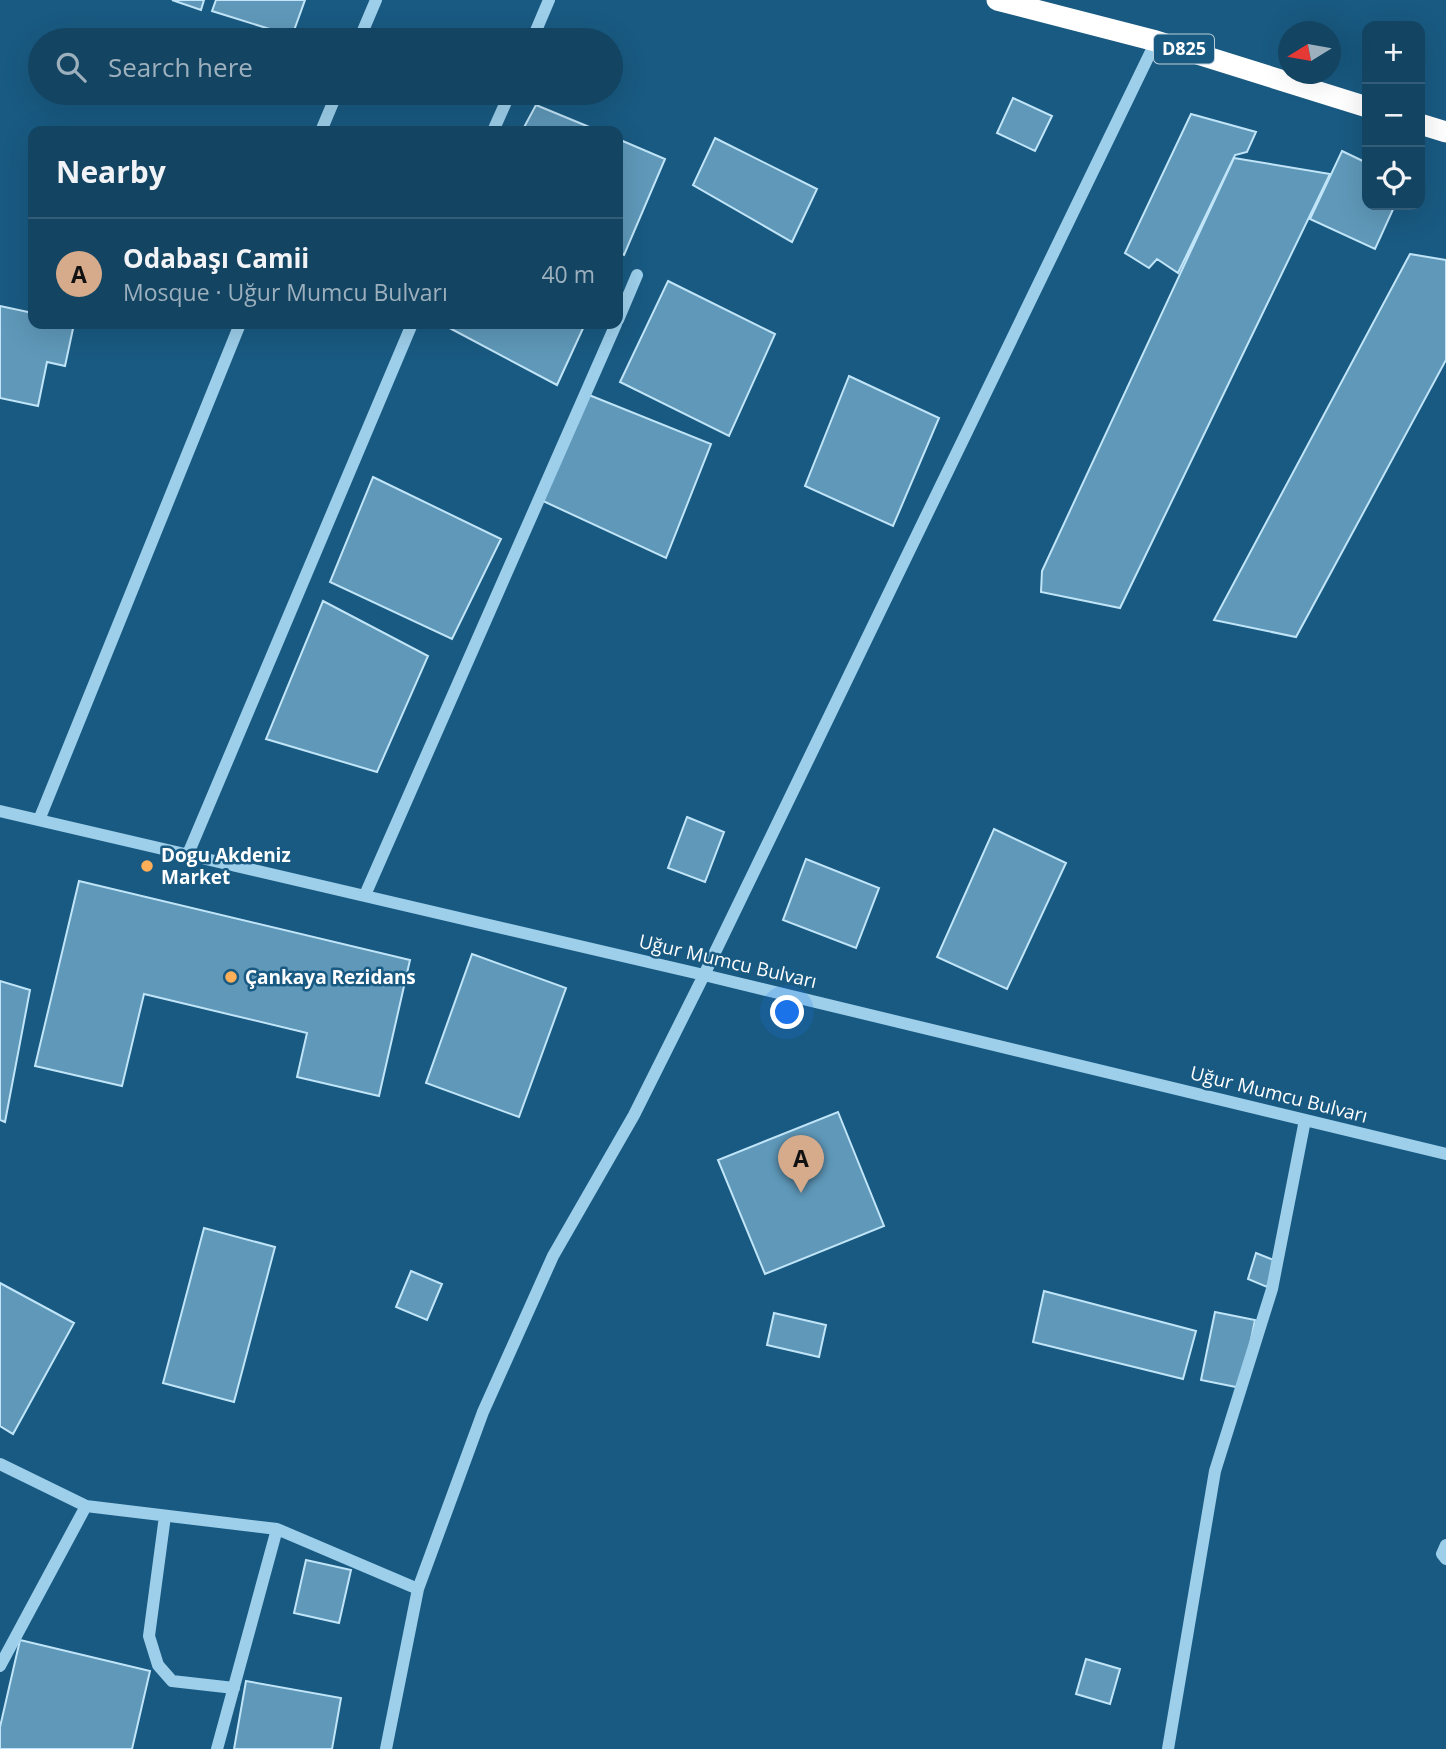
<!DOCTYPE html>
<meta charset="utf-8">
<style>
:root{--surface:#134462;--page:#1c4b68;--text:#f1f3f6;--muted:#9db0be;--line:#325c77;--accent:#d6ab8b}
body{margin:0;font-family:"Open Sans",sans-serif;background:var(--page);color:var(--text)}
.controls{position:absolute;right:21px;top:21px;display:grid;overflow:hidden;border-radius:14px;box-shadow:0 7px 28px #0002}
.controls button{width:63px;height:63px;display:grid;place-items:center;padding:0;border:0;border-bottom:2px solid var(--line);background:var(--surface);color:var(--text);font:35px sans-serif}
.compass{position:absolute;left:1278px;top:21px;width:63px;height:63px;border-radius:50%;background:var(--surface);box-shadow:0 7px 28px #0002;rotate:259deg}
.you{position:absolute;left:788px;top:1013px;width:24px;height:24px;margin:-18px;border:5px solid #fff;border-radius:50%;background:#1a73e8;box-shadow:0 0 0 10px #1a73e833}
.badge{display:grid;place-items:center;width:46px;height:46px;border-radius:50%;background:var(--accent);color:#111;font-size:23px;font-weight:700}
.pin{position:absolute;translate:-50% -58px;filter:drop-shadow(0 2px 4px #0008)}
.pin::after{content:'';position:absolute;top:37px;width:24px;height:21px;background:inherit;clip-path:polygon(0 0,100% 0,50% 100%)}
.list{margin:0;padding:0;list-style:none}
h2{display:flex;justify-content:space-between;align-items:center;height:91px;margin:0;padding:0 28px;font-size:30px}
h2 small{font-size:23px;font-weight:400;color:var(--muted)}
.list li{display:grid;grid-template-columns:46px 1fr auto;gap:21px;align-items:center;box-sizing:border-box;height:112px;padding:0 28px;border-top:2px solid var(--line)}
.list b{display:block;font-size:26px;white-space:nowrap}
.list p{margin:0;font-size:23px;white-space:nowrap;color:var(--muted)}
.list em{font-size:23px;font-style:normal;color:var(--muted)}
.icon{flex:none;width:38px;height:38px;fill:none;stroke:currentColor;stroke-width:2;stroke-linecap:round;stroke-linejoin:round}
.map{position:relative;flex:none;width:1446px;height:1749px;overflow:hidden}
.search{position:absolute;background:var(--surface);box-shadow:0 7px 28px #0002;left:28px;top:28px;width:595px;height:77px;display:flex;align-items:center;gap:18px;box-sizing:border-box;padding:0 24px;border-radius:38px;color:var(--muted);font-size:26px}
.panel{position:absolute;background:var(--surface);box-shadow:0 7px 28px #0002;left:28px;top:126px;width:595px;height:203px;border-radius:14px}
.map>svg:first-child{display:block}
.building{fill:#5f98b9;stroke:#c1e5f8;stroke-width:2}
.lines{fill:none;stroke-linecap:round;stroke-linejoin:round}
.minor{stroke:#9dcfeb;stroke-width:12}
.highway{stroke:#fff;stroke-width:21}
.poi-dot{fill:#ffaf57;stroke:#195a82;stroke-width:2.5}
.labels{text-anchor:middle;stroke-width:5;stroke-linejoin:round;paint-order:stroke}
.shield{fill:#195a82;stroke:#baceda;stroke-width:2}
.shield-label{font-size:18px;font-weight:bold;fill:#fff}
.poi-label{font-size:19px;font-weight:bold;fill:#fff;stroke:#195a82;text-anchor:start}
.street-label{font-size:19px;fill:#fff;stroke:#195a82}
</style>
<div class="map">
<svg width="1446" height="1749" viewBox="0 0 1446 1749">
<rect width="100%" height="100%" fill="#195a82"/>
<path class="building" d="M172,0H204L201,10Z
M216,0H305L292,36L212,11Z
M1013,98L1052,116L1035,151L997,133Z
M536,105L599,131H522Z
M1191,114L1256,132L1247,152L1235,155L1178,273L1157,259L1149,268L1125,253Z
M715,138L817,189L792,242L693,185Z
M618,139L665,159L624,255L618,252Z
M1342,151L1367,163V205H1395L1375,249L1310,219Z
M1234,158L1330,174L1120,608L1041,592L1042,571Z
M1410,254L1446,260V360L1296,637L1214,620Z
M668,281L775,334L729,436L620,382Z
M0,306L33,313V324H74L65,366L47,362L38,406L0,398Z
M442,324H585L557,385Z
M849,376L939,418L893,526L805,486Z
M589,395L711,444L666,558L543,501Z
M373,477L501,539L452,639L330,582Z
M323,601L428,656L377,772L266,739Z
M687,817L724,832L705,882L668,868Z
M994,829L1066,863L1007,989L937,957Z
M806,859L879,888L856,948L783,920Z
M79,881L410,960L379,1096L297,1077L307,1033L144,994L122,1086L35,1066Z
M472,954L566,988L519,1117L426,1083Z
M0,981L30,990L5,1122L0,1120Z
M838,1112L884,1226L765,1274L718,1160Z
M204,1228L275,1247L234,1402L163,1383Z
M1256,1253L1276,1261L1267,1287L1248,1279Z
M411,1271L442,1284L427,1320L396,1307Z
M0,1283L74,1323L13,1434L0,1426Z
M1044,1291L1196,1331L1183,1379L1033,1342Z
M1215,1312L1255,1320L1241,1388L1201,1380Z
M774,1313L826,1325L819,1357L767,1345Z
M306,1560L351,1570L339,1623L294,1613Z
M20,1640L150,1671L132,1749H0V1727Z
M1086,1659L1120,1669L1110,1704L1076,1694Z
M246,1681L341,1698L332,1749H234Z"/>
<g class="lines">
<path class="minor" d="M359,40L376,0
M532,40L549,0
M321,131L337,93
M493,131L510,93
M618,320L637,275
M0,811L704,975L1446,1154
M39,820L240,324
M188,854L412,324
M365,895L616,324
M0,1464L86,1506
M165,1516L149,1636L158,1665L172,1681L234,1688
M1446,1545L1442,1554L1446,1559
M0,1666L86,1506L277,1529L418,1589
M217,1749L277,1529
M386,1749L418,1589L483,1412L553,1256L634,1115L704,975L1156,41
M1168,1749L1215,1471L1272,1289L1305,1120"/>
<path class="highway" d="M997,0L1156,41L1367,107
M1420,124L1446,132"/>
</g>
<g class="poi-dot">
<circle cx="147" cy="866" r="7"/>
<circle cx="231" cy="977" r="7"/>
</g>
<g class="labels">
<rect class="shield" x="1154" y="34.5" width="60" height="29" rx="5"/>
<g class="shield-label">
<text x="1184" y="55">D825</text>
</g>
<g class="poi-label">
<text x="161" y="862">Dogu Akdeniz<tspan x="161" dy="22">Market</tspan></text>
<text x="245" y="984">Çankaya Rezidans</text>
</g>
<g class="street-label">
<text transform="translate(728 961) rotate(13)" y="7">Uğur Mumcu Bulvarı</text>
<text transform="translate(1279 1094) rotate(14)" y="7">Uğur Mumcu Bulvarı</text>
</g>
</g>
</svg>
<div class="controls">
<button>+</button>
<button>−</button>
<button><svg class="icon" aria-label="locate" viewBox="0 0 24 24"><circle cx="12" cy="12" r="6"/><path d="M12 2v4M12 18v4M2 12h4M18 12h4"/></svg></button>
</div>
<svg class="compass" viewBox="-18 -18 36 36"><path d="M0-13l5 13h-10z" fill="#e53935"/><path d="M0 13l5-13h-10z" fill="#9db0be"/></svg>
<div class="you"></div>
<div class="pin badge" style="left:801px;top:1193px">A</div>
<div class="search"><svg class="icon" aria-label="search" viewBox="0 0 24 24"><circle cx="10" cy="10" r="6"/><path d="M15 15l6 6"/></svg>Search here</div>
<section class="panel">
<h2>Nearby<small></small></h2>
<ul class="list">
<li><span class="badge">A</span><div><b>Odabaşı Camii</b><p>Mosque · Uğur Mumcu Bulvarı</p></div><em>40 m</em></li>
</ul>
</section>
</div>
